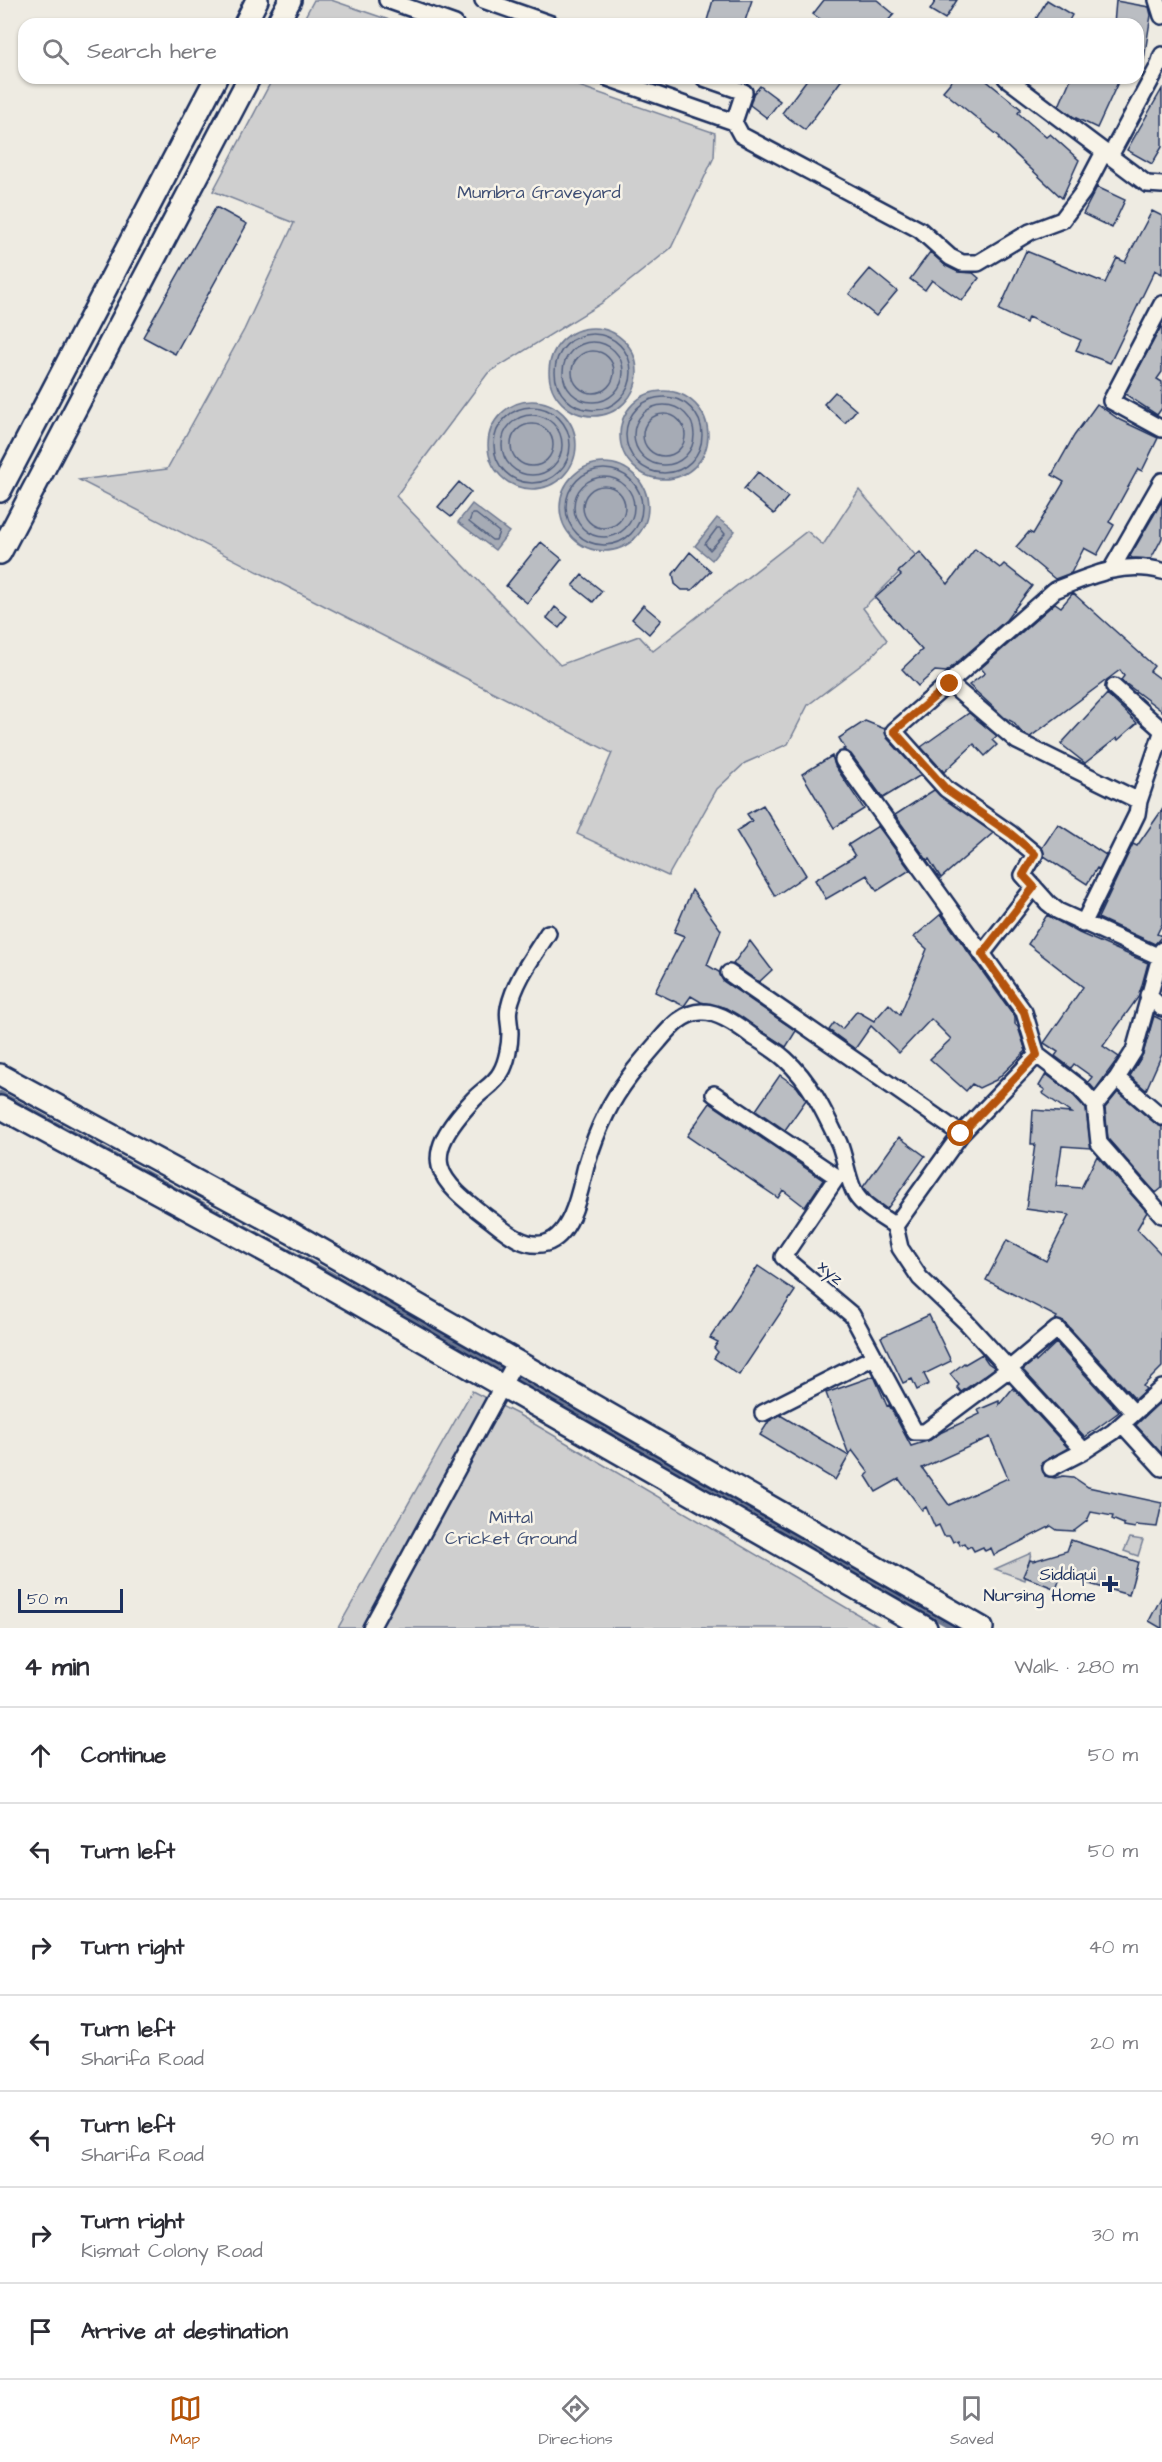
<!DOCTYPE html>
<meta charset="utf-8">
<style>
:root{--surface:#fff;--page:#f2f2f3;--text:#2b2b33;--muted:#7c7c81;--line:#e1e1e2;--accent:#b45309}
body{margin:0;font-family:"Architects Daughter",sans-serif;background:var(--page);color:var(--text)}
.scale{position:absolute;left:18px;bottom:15px;width:105px;box-sizing:border-box;padding-left:6px;border:3px solid #1b2f5e;border-top:0;font-size:16px;line-height:21px;white-space:nowrap;color:#1b2f5e;-webkit-text-stroke:4px #f7f3e8;paint-order:stroke}
.stop{position:absolute;width:18px;height:18px;margin:-14px;border:4px solid #b45309;border-radius:50%;background:#fff}
.stop.end{background:#b45309;border-color:#fff;box-shadow:0 2px 6px #0008}
.list{margin:0;padding:0;list-style:none}
h2{display:flex;justify-content:space-between;align-items:center;height:78px;margin:0;padding:0 24px;font-size:26px}
h2 small{font-size:20px;font-weight:400;color:var(--muted)}
.list li{display:grid;grid-template-columns:39px 1fr auto;gap:18px;align-items:center;box-sizing:border-box;height:96px;padding:0 24px;border-top:2px solid var(--line)}
.list b{display:block;font-size:22px;white-space:nowrap}
.list p{margin:0;font-size:20px;white-space:nowrap;color:var(--muted)}
.list em{font-size:20px;font-style:normal;color:var(--muted)}
.icon{flex:none;width:33px;height:33px;fill:none;stroke:currentColor;stroke-width:2;stroke-linecap:round;stroke-linejoin:round}
.map{position:relative;flex:none;width:1162px;height:1628px;overflow:hidden}
.search{position:absolute;background:var(--surface);box-shadow:0 2px 4px #0004;left:18px;right:18px;top:18px;height:66px;display:flex;align-items:center;gap:15px;box-sizing:border-box;padding:0 21px;border-radius:18px;color:var(--muted);font-size:22px}
.sheet{height:750px;background:var(--surface)}
nav{display:flex;justify-content:space-around;align-items:center;box-sizing:border-box;height:84px;border-top:2px solid var(--line);background:var(--surface);font-size:16px;color:var(--muted)}
nav a{display:grid;justify-items:center;gap:3px}
nav .on{color:var(--accent)}
.map>svg:first-child{display:block}
.green{fill:#cfcfcf;stroke:#757f96;stroke-width:1.5}
.water{fill:#a6abb5;stroke:#6e7992;stroke-width:1.5}
.lines{fill:none;stroke-linecap:round;stroke-linejoin:round}
.shore{stroke:#536181;stroke-width:1.5}
.stream{stroke:#6e7992;stroke-width:4.5}
.building{fill:#babdc2;stroke:#1b2f5e;stroke-width:1.5;fill-rule:evenodd}
.street-casing{stroke:#1b2f5e;stroke-width:20}
.secondary-casing{stroke:#1b2f5e;stroke-width:26}
.street{stroke:#f7f3e8;stroke-width:15}
.secondary{stroke:#f7f3e8;stroke-width:21}
.route{stroke:#b45309;stroke-width:8}
.poi-dot{fill:#1b2f5e;stroke:#f7f3e8;stroke-width:2}
.labels{text-anchor:middle;stroke-width:5;stroke-linejoin:round;paint-order:stroke}
.park-label{font-size:18px;fill:#3f4f75;stroke:#f7f3e8}
.street-label{font-size:18px;fill:#1b2f5e;stroke:#f7f3e8}
.poi-label{font-size:18px;fill:#1b2f5e;stroke:#f7f3e8;text-anchor:end}
</style>
<div class="map">
<svg width="1162" height="1628" viewBox="0 0 1162 1628">
<rect width="100%" height="100%" fill="#eeebe2"/>
<filter id="ink" filterUnits="userSpaceOnUse"><feTurbulence type="fractalNoise" baseFrequency=".0167" numOctaves="2"/><feDisplacementMap in="SourceGraphic" scale="12" xChannelSelector="R" yChannelSelector="G"/><feConvolveMatrix kernelMatrix="1 2 1 2 8 2 1 2 1" color-interpolation-filters="sRGB"/></filter>
<g filter="url(#ink)">
<path class="green" d="M314,0H331L401,24H301Z
M273,78H556L715,133L714,157L671,248L602,303L488,373L396,496L560,665L639,636L653,651L807,531L823,545L859,490L916,556L863,608L887,640L869,659L808,705L788,744L745,763L717,789L668,876L577,834L612,753L79,480L167,469L244,330L294,223L213,191Z
M472,1391L519,1415L881,1628H338Z
M1130,1538L1143,1540L1138,1556L1124,1551Z
M1031,1553L1025,1580L995,1569Z"/>
<path class="water" d="M549 372a44 44 0 1 1 88 0a44 44 0 1 1-88 0Z
M620 435a44 44 0 1 1 88 0a44 44 0 1 1-88 0Z
M488 445a44 44 0 1 1 88 0a44 44 0 1 1-88 0Z
M560 507a44 44 0 1 1 88 0a44 44 0 1 1-88 0Z
M472,504L509,532L495,550L458,522Z
M717,518L735,531L712,560L695,546Z"/>
<g class="lines">
<path class="shore" d="M555 372a38 38 0 1 1 76 0a38 38 0 1 1-76 0Z
M563 372a30 30 0 1 1 60 0a30 30 0 1 1-60 0Z
M572 372a21 21 0 1 1 42 0a21 21 0 1 1-42 0Z
M626 435a38 38 0 1 1 76 0a38 38 0 1 1-76 0Z
M634 435a30 30 0 1 1 60 0a30 30 0 1 1-60 0Z
M494 445a38 38 0 1 1 76 0a38 38 0 1 1-76 0Z
M643 435a21 21 0 1 1 42 0a21 21 0 1 1-42 0Z
M502 445a30 30 0 1 1 60 0a30 30 0 1 1-60 0Z
M511 445a21 21 0 1 1 42 0a21 21 0 1 1-42 0Z
M566 507a38 38 0 1 1 76 0a38 38 0 1 1-76 0Z
M574 507a30 30 0 1 1 60 0a30 30 0 1 1-60 0Z
M583 507a21 21 0 1 1 42 0a21 21 0 1 1-42 0Z
M472,514H476L499,532L496,540H492L469,522Z
M717,528H720L725,534L710,550L705,544Z"/>
<path class="stream" d="M0,1093L445,1336L953,1628"/>
</g>
<path class="building" d="M713,0H752L744,24H706Z
M824,0H877L894,14L885,24H827L813,14Z
M936,0H957L945,19L930,10Z
M1047,0L1072,15L1067,24H1033Z
M1116,1L1149,7L1151,15L1144,59L1138,58V24H1114Z
M808,78H843L805,130L782,113Z
M954,78H983L1021,109L1018,113L1046,137L1050,134L1079,160L1062,198L999,139L1000,137L943,91Z
M1071,78H1120L1097,128L1074,117L1059,106Z
M760,86L780,101L767,118L750,105L753,94Z
M1162,89V147L1152,164L1127,150Z
M1097,187L1125,200L1112,228L1083,214Z
M216,207L247,224L175,354L143,337Z
M1152,211L1162,216V274L1155,270L1110,363L1076,350L1081,340L1028,317L1026,323L999,310L1026,251L1105,283L1117,258L1125,262Z
M930,252L946,266L958,272L973,273L979,278L962,301L932,280L925,290L910,279Z
M870,269L897,291L876,316L849,294Z
M1162,325V372L1157,379L1162,382V408L1157,415L1125,394Z
M835,392L856,410L845,423L824,404Z
M1097,404L1120,420L1158,438L1142,471L1138,469L1109,522L1114,525L1097,555L1084,548L1071,573L1055,579L1016,547L1029,532L1033,534L1064,482L1052,475L1074,436Z
M758,472L788,497L774,514L744,489Z
M459,482L471,492L451,517L438,507Z
M1162,501V538L1151,559L1132,558L1130,556Z
M541,542L562,559L527,603L506,586Z
M975,549L1000,568L1004,564L1032,586L1006,620L946,672L935,671L918,686L902,669L922,650L875,598L901,575L898,572L920,552L948,584Z
M690,552L711,571L692,590H682L675,584L673,574Z
M582,575L602,591L593,602L573,586Z
M1073,593L1154,666L1150,671L1162,680V711L1121,680L1124,676L1120,670L1030,737L1022,733L1013,722L1005,718L969,685L985,673L981,668L1055,603L1061,607Z
M643,605L661,620L649,634L632,619Z
M555,607L568,617L559,628L547,618Z
M1107,694L1137,723L1118,740L1117,738L1085,763L1061,744Z
M969,713L997,736L992,740L997,745L985,756L974,744L944,772L921,747Z
M865,721L885,729L887,738L921,775L883,798L851,754L843,749L845,748L839,738Z
M832,756L835,766L864,809L834,828L802,774Z
M934,790L993,833L941,878L929,859L927,860L895,815Z
M763,805L806,875L775,896L736,831L752,821L747,814Z
M1162,810V924L1157,934L1162,936L1155,944L1098,918L1133,844L1137,846Z
M1058,824L1106,855L1099,869L1097,868L1087,884L1044,856L1042,848Z
M878,826L910,870L877,891L867,875L826,899L815,880L855,856L848,845Z
M692,890L721,930L707,965L719,972L723,981L796,1031L786,1047L726,1008L701,1002L691,996L684,1006L655,992L684,936L674,932Z
M941,914L1015,1017V1024L1018,1027L1026,1051L996,1080L979,1088L972,1084L966,1091L930,1059L951,1039L931,1019L899,1053L871,1026L855,1049L829,1030L834,1023L842,1029L857,1011L874,1021L889,1004L900,1015L927,949L914,937Z
M1047,915L1079,933L1148,963L1139,996L1103,1046L1119,1057L1095,1090L1088,1082L1092,1077L1074,1064L1071,1068L1055,1056L1058,1052L1044,1043L1083,987L1028,944Z
M750,941L772,970L759,982L733,964Z
M1154,1016L1162,1020V1054L1146,1090L1130,1076L1143,1054Z
M1046,1074L1072,1094L1086,1109L1091,1148L1062,1146L1056,1186L1081,1188L1097,1156L1147,1212L1137,1229L1162,1255V1367L1143,1386L1146,1389L1135,1399L1064,1322L1055,1320L1057,1317L986,1280L1007,1240L1046,1261L1069,1215L1026,1209L1035,1144H1031L1033,1110L1071,1113L1042,1093L1045,1090L1039,1086Z
M780,1075L797,1087L806,1100L785,1130L756,1110Z
M1118,1092L1156,1124L1162,1127V1188L1156,1193L1108,1139L1105,1108Z
M710,1103L823,1180L805,1207L783,1190L778,1198L687,1136Z
M899,1137L925,1156L887,1209L871,1197L863,1187Z
M758,1266L795,1291L739,1375L714,1358L718,1352L714,1348L718,1342L710,1338Z
M929,1315L951,1361L924,1374L929,1384L917,1390L912,1379L903,1383L881,1337Z
M1056,1343L1119,1412L1085,1437L1023,1370L1035,1360L1036,1362Z
M982,1354L988,1363L995,1368L961,1392L957,1387L959,1385L950,1374L964,1363L965,1364Z
M874,1376L887,1406L889,1405L911,1446L930,1440L942,1432L980,1414L978,1410L999,1401V1405L1013,1388L1068,1448L1041,1463L1045,1476L1055,1478L1063,1476L1073,1477L1088,1487L1162,1503L1157,1527L1136,1525L1135,1528L1124,1526V1524L1112,1519L1113,1516L1091,1512L1087,1521L1074,1531L1057,1530L1051,1526L994,1555L991,1548L985,1551L983,1547L974,1551L971,1546L967,1548L964,1543L960,1545L958,1540L953,1542L950,1536H944L939,1525L935,1527L926,1507L922,1510L899,1479L876,1492L866,1476L869,1473L852,1450L849,1455L826,1393ZM990,1437L1008,1478L949,1505L922,1468Z
M1159,1403L1162,1406V1454L1136,1425Z
M780,1415L849,1456L835,1480L760,1435L769,1421Z
M1071,1540L1138,1562L1129,1595L1061,1576L1056,1589L1023,1576L1030,1560L1033,1561L1067,1551Z
M1162,1596V1628H1161L1149,1621Z"/>
<g class="lines">
<g class="street-casing">
<path id="street" d="M387,0L455,24
M483,0L551,24
M1157,0L1162,16
M608,78L734,122L744,92L704,78
M1006,78L1147,184L1162,185
M734,122L741,135L920,230L950,257L962,263H978L1030,232L1062,220L1083,192L1104,152
M1110,156L1158,67L1162,55
M1162,304L1111,401L1162,429
M1111,570L1162,481
M1162,571C1124,560 1089,576 1055,590L894,731L946,789L1011,834L1035,854L1023,875L1048,903L1058,911L1162,958
M950,684L1017,741L1139,801
M1114,687L1162,730
M843,760L1024,1012L1037,1055L1079,1087L1095,1105
M1083,924L1137,814L1139,801L1162,733
M548,933C533,957 515,980 509,1008C507,1016 510,1024 510,1033C510,1044 507,1062 501,1072C495,1084 482,1090 473,1100C418,1159 434,1178 492,1221C507,1233 526,1249 546,1243C573,1235 580,1189 586,1166C591,1149 598,1130 606,1114C619,1087 639,1064 659,1041C670,1028 684,1011 703,1012C720,1012 739,1026 752,1036C763,1043 775,1050 785,1059C810,1081 825,1113 839,1143C846,1160 847,1180 856,1195C865,1209 883,1217 895,1226
M982,954L1034,887
M729,973L961,1134
M1148,995L1162,1008
M1037,1055L961,1134L895,1226L900,1248L920,1278L967,1323L1084,1451
M1117,1078L1162,1117
M714,1094L837,1177L783,1257L852,1315L915,1432H925L1009,1369L1057,1329L1134,1413
M1095,1105L1117,1078L1134,1051L1162,950
M1095,1105L1099,1143L1162,1215
M763,1413L874,1357
M1122,1424L1162,1468
M1051,1468L1084,1451L1113,1432L1162,1388
M371,1628L516,1361"/>
</g>
<g class="secondary-casing">
<path id="secondary" d="M245,24L257,0
M277,24L290,0
M0,491L216,78
M0,553L249,78
M0,1075L294,1234L982,1628
M0,1107L280,1259L926,1628"/>
</g>
<use href="#street" class="street"/>
<use href="#secondary" class="secondary"/>
</g>
</g>
<g class="lines" filter="url(#ink)">
<path class="route" d="M950,684L894,731L946,789L1011,834L1035,854L1023,875L1034,887L982,954L1024,1012L1037,1055L961,1134"/>
</g>
<path class="poi-dot" d="M1107 1575h6v6h6v6h-6v6h-6v-6h-6v-6h6z"/>
<g class="labels">
<g class="park-label">
<text x="539" y="198">Mumbra Graveyard</text>
<text x="511" y="1523">Mittal<tspan x="511" dy="21">Cricket Ground</tspan></text>
</g>
<g class="street-label">
<text transform="translate(831 1272) rotate(40)" y="6">xyz</text>
</g>
<g class="poi-label">
<text x="1096" y="1580">Siddiqui<tspan x="1096" dy="21">Nursing Home</tspan></text>
</g>
</g>
</svg>
<div class="scale">50 m</div>
<div class="stop" style="left:961px;top:1134px"></div>
<div class="stop end" style="left:950px;top:684px"></div>
<div class="search"><svg class="icon" aria-label="search" viewBox="0 0 24 24"><circle cx="10" cy="10" r="6"/><path d="M15 15l6 6"/></svg>Search here</div>
</div>
<section class="sheet">
<h2>4 min<small>Walk · 280 m</small></h2>
<ul class="list">
<li><svg class="icon" aria-label="ahead" viewBox="0 0 24 24"><path d="M12 20V5M6 11l6-6 6 6"/></svg><div><b>Continue</b></div><em>50 m</em></li>
<li><svg class="icon" aria-label="left" viewBox="0 0 24 24"><path d="M17 20v-9H6M10 6l-5 5 5 5"/></svg><div><b>Turn left</b></div><em>50 m</em></li>
<li><svg class="icon" aria-label="right" viewBox="0 0 24 24"><path d="M7 20v-9h11M14 6l5 5-5 5"/></svg><div><b>Turn right</b></div><em>40 m</em></li>
<li><svg class="icon" aria-label="left" viewBox="0 0 24 24"><path d="M17 20v-9H6M10 6l-5 5 5 5"/></svg><div><b>Turn left</b><p>Sharifa Road</p></div><em>20 m</em></li>
<li><svg class="icon" aria-label="left" viewBox="0 0 24 24"><path d="M17 20v-9H6M10 6l-5 5 5 5"/></svg><div><b>Turn left</b><p>Sharifa Road</p></div><em>90 m</em></li>
<li><svg class="icon" aria-label="right" viewBox="0 0 24 24"><path d="M7 20v-9h11M14 6l5 5-5 5"/></svg><div><b>Turn right</b><p>Kismat Colony Road</p></div><em>30 m</em></li>
<li><svg class="icon" aria-label="arrive" viewBox="0 0 24 24"><path d="M6 21V4h12l-3 4 3 4H6"/></svg><div><b>Arrive at destination</b></div></li>
</ul>
</section>
<nav>
<a class="on"><svg class="icon" aria-label="map" viewBox="0 0 24 24"><path d="M3 6l6-2 6 2 6-2v14l-6 2-6-2-6 2zM9 4v14M15 6v14"/></svg>Map</a>
<a><svg class="icon" aria-label="directions" viewBox="0 0 24 24"><path d="M12 3l9 9-9 9-9-9zM9 14v-3h6M13 9l2 2-2 2"/></svg>Directions</a>
<a><svg class="icon" aria-label="saved" viewBox="0 0 24 24"><path d="M7 4h10v16l-5-4-5 4z"/></svg>Saved</a>
</nav>
